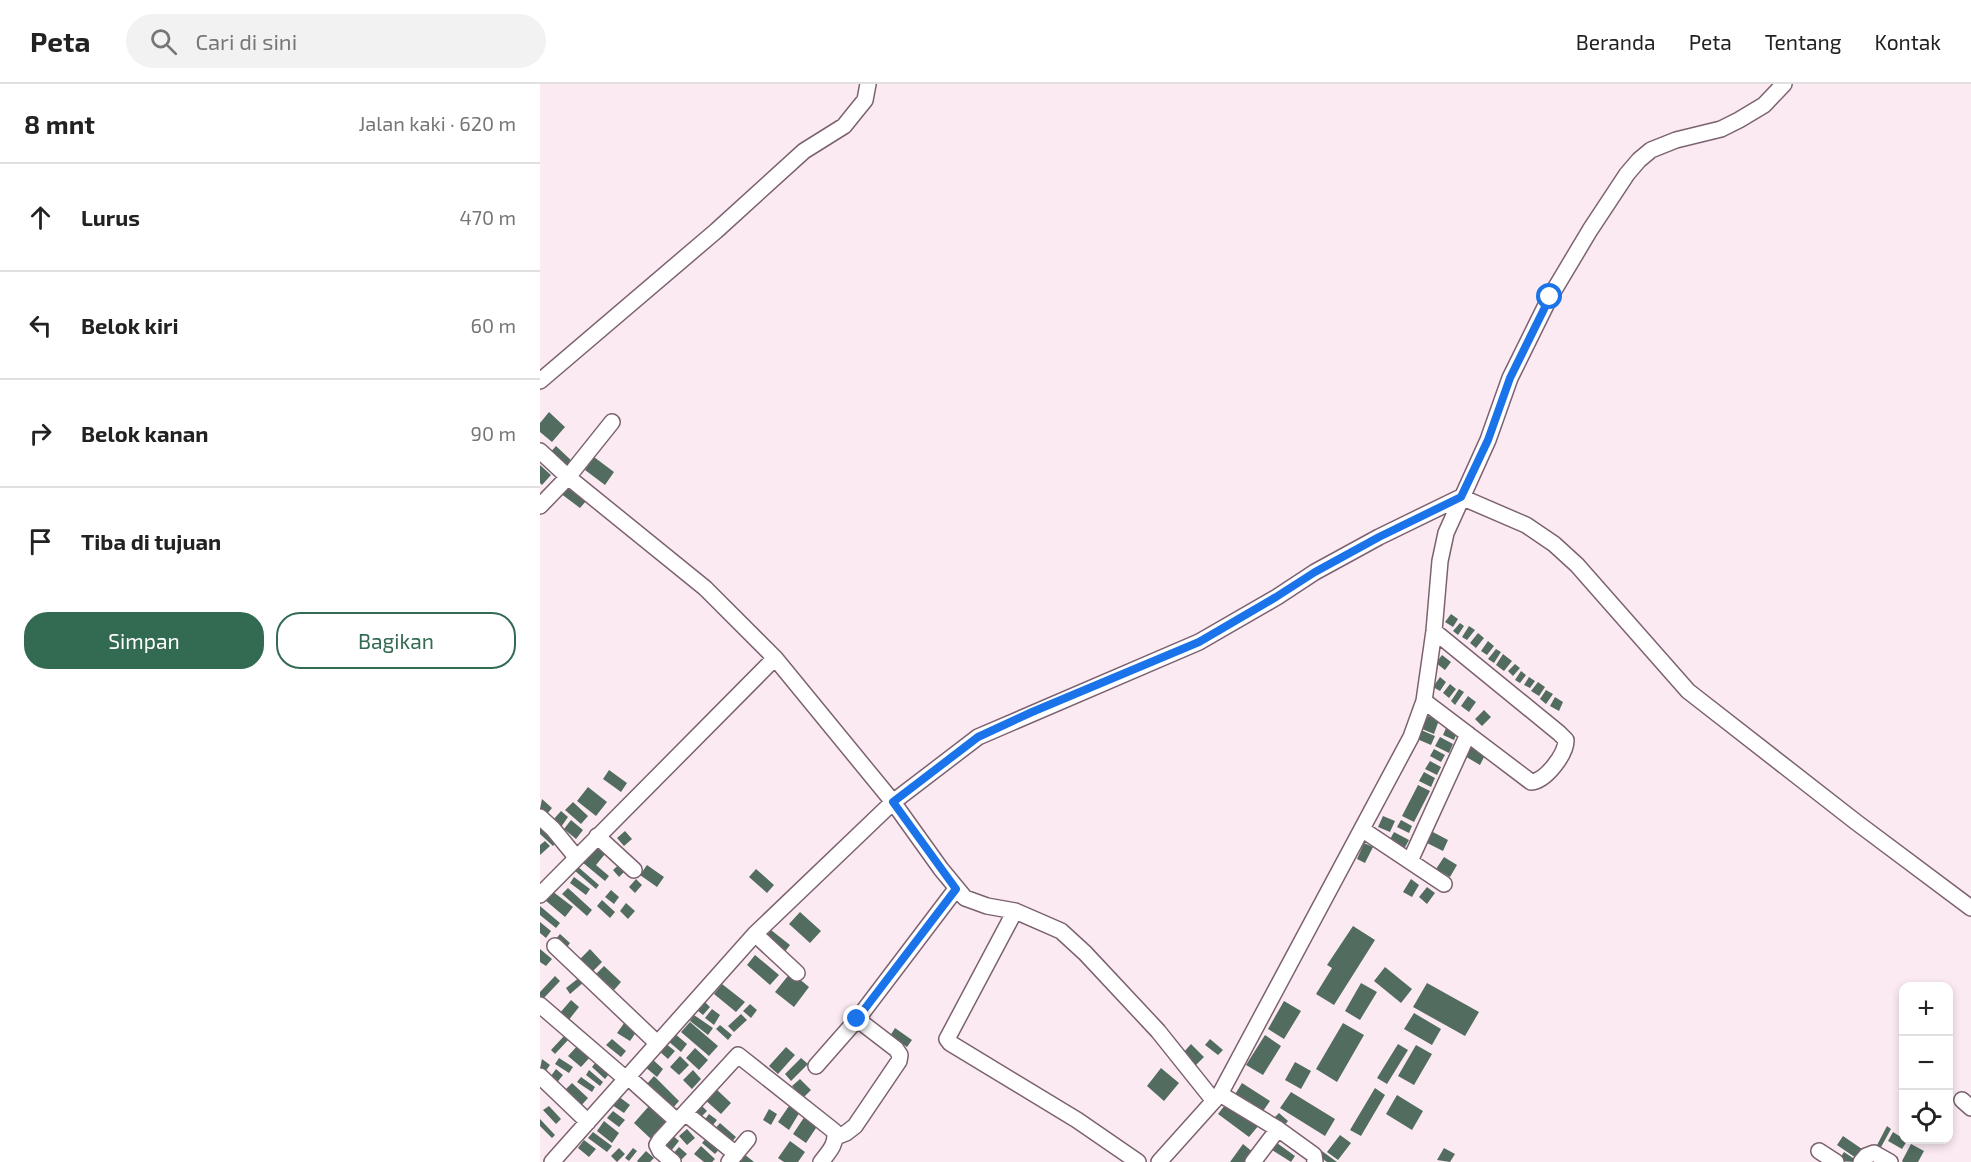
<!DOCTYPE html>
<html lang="id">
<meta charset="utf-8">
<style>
:root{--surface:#fff;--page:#f2f2f2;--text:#222;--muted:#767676;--line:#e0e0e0;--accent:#326a52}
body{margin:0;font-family:"Exo 2",sans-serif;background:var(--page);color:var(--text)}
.controls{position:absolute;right:18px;bottom:18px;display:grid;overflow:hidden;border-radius:12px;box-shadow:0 3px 9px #0003}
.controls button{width:54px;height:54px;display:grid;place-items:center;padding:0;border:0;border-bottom:2px solid var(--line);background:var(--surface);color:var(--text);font:30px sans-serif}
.stop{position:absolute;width:18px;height:18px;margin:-14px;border:4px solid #1a73e8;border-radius:50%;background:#fff}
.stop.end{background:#1a73e8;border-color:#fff;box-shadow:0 2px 6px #0008}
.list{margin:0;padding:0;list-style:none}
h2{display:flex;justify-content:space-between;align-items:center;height:78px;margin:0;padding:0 24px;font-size:26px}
h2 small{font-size:20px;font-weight:400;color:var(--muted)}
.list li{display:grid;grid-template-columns:39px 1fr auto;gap:18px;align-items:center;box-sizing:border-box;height:108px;padding:0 24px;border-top:2px solid var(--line)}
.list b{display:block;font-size:22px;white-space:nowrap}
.list em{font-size:20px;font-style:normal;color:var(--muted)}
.actions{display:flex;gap:12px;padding:18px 24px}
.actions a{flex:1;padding:14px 0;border:2px solid var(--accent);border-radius:24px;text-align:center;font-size:21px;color:var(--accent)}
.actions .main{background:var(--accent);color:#fff}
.icon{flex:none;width:33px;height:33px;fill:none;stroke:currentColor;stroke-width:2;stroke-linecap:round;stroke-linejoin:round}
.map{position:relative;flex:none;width:1431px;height:1078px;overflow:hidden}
header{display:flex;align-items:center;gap:36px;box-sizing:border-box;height:84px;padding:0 30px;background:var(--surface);border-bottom:2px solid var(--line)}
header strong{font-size:28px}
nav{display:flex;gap:33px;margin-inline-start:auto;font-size:21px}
.search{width:420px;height:54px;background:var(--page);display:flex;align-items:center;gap:15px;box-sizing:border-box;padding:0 21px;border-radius:33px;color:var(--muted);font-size:22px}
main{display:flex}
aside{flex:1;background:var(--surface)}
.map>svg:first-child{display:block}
.building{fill:#526d60}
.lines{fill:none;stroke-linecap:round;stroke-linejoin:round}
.minor-casing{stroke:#7c6270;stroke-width:18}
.minor{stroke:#fff;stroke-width:15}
.route{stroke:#1a73e8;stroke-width:8}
</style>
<header>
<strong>Peta</strong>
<div class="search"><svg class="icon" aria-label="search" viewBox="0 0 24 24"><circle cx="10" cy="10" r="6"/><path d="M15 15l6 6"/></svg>Cari di sini</div>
<nav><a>Beranda</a><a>Peta</a><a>Tentang</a><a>Kontak</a></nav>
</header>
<main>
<aside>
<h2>8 mnt<small>Jalan kaki · 620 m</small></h2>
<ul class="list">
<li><svg class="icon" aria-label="ahead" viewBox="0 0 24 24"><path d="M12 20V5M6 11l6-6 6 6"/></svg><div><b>Lurus</b></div><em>470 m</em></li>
<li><svg class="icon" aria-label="left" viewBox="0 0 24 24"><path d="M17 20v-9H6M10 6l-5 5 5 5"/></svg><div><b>Belok kiri</b></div><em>60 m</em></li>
<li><svg class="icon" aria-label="right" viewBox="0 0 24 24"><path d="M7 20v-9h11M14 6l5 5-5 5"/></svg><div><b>Belok kanan</b></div><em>90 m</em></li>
<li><svg class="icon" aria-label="arrive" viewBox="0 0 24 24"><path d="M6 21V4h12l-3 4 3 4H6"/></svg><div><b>Tiba di tujuan</b></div></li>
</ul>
<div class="actions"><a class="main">Simpan</a><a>Bagikan</a></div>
</aside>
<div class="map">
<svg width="1431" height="1078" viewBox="0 0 1431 1078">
<rect width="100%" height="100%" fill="#fceaf3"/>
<path class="building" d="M9,328L25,343L12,358L0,348V339Z
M16,362L34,379L26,388L8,371Z
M54,373L74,388L65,401L45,386Z
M0,381L11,391L2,401L0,399Z
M26,401L46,417L40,424L20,409Z
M911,530L918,535L913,543L905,538Z
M920,539L924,542L918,551L913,547Z
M929,542L935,546L927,556L922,553Z
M938,549L944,554L936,564L930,559Z
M948,557L954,562L947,571L941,567Z
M956,565L961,568L954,579L948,575Z
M963,570L972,577L964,587L956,581Z
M902,571L911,578L905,586L896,579Z
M975,580L980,584L973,592L968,587Z
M981,587L986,591L980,599L975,596Z
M900,593L906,598L900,607L893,603Z
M989,593L995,597L990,604L984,601Z
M998,598L1005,603L999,612L991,607Z
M910,600L916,605L909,614L903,609Z
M919,605L924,608L915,621L911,617Z
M1006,606L1013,610L1006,620L1000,615Z
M928,612L936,618L929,628L921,622Z
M1015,613L1023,618L1019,627L1010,622Z
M944,626L951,633L942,642L935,635Z
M888,632L899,636L894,650L882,645Z
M906,644L917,649L914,656L903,651Z
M881,646L895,652L891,661L877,655Z
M900,653L913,660L909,669L895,662Z
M928,662L945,671L940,681L923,671Z
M894,665L905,671L901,678L890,672Z
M890,677L901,683L897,691L885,685Z
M69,686L87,699L81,708L63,695Z
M884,688L895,694L891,703L879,697Z
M878,701L890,707L874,738L862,732Z
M48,703L67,718L56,732L37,717Z
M2,715L12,724L7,730L0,725Z
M33,718L48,732L41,740L25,726Z
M21,727L28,733L21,743L13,736Z
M843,732L855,737L850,748L838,743Z
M31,736L43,746L36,755L24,745Z
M861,736L872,742L869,749L857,743Z
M0,740L18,756L13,762L0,750Z
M85,747L92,755L84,762L77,754Z
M891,747L908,756L903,767L885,758Z
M854,748L869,756L864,765L849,757Z
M5,757L10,762L0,771V761Z
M62,758L70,764L56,781L69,792L65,797L42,778Z
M824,759L833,763L825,779L817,775Z
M904,773L917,781L910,793L896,785Z
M83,777L89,783L79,793L73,786Z
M107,781L124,793L117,803L100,791Z
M37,782L59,801L56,805L34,786Z
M216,785L234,801L227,809L209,793Z
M34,793L50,805L46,811L30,799Z
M96,795L102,801L95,809L89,803Z
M871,795L879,801L872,813L863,808Z
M887,803L895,809L887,820L879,813Z
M28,804L52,826L47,832L22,810Z
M71,806L79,813L74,820L65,813Z
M12,807L33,823L25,833L5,816Z
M62,816L75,828L70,834L57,822Z
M86,819L95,827L88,835L80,827Z
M0,822L20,839L16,844L0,831Z
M260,828L281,847L270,859L249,840Z
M0,838L11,847L6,854L0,849Z
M813,842L835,856L794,921L776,910L792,884L787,881Z
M231,846L250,861L244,869L225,854Z
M20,850L30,859L25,866L14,857Z
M0,865L12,875L6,882L0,878Z
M50,865L62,878L52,888L40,875Z
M215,871L239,891L230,901L207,881Z
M64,882L81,898L74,906L56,890Z
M845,883L872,905L861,919L834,897Z
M251,888L269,903L254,923L235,908Z
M15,892L20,897L3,915L0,912V908Z
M40,893L44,898L30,910L26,904Z
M821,899L837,908L820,936L805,927Z
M887,899L939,928L925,952L873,923Z
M182,900L205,918L196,928L174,910Z
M31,916L39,923L28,937L19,930Z
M744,917L761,927L744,955L728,945Z
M165,918L170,923L163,931L157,926Z
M210,920L217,926L211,934L203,927Z
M172,925L180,931L174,941L165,934Z
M874,929L901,945L892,961L864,945Z
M201,930L207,936L194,948L188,942Z
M154,931L173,944L168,951L150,937Z
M87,935L99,944L90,957L77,949Z
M150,938L178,962L169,972L141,948Z
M803,939L824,951L797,998L776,985Z
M180,941L192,951L188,956L176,945Z
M355,944L372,956L367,963L350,952Z
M134,949L147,960L141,968L128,957Z
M25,951L29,955L15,970L11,966Z
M725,951L741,962L723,991L706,981Z
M72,955L86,967L81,973L66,961Z
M670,955L683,966L678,971L665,961Z
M125,959L135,967L128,975L119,967Z
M39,960L52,971L41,983L28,972Z
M651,960L664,973L656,981L643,969Z
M858,960L868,966L847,1000L837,994Z
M876,961L892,970L874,1001L858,992Z
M246,963L255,971L238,990L229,982Z
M155,964L168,976L159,986L146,974Z
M140,972L149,981L139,991L130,983Z
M60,973L73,985L65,995L52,983Z
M19,974L33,983L29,989L15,980Z
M111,974L123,985L117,993L104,982Z
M261,974L268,980L251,997L245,990Z
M2,975L10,981L5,988L0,985Z
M755,978L771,987L761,1005L745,996Z
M621,984L639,999L624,1017L607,1002Z
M16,985L23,991L15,1001L8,996Z
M49,986L63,998L60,1002L46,991Z
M153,986L161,995L152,1005L143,996Z
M114,992L139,1017L132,1025L106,1001Z
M41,993L55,1003L52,1008L37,998Z
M260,995L271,1006L263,1014L252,1002Z
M32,999L48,1014L39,1024L22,1009Z
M702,999L730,1017L721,1030L694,1012Z
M175,1004L191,1019L181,1030L164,1015Z
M835,1004L845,1011L821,1052L810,1046Z
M751,1008L795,1035L785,1052L740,1024Z
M857,1011L883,1027L872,1046L846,1030Z
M78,1012L90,1021L84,1029L72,1021Z
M688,1017L719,1041L709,1053L678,1030Z
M159,1019L167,1027L157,1037L149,1030Z
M251,1019L261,1026L249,1046L238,1038Z
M9,1022L21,1035L16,1040L3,1026Z
M109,1022L126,1038L111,1055L94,1039Z
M229,1025L237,1030L231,1041L223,1036Z
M73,1027L85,1036L79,1043L67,1034Z
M739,1029L748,1037L743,1043L733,1035Z
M169,1030L177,1036L168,1047L161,1041Z
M265,1032L278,1041L266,1059L253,1050Z
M0,1035L15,1051L12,1054L0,1042Z
M64,1037L79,1049L72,1059L57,1047Z
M180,1039L196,1053L189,1061L173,1047Z
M1347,1042L1351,1045L1340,1065L1336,1063Z
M147,1045L155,1054L147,1061L139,1052Z
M753,1046L797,1078H787L749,1051Z
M53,1048L72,1062L67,1068L48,1054Z
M1353,1048L1367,1057L1362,1065L1348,1057Z
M130,1049L139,1057L131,1067L121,1059Z
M169,1051L182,1062L175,1070L162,1059Z
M800,1051L811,1059L798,1076L787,1068Z
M1303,1052L1322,1065L1316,1074L1297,1061Z
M44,1056L56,1065L49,1073L38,1064Z
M250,1057L265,1068L258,1078H244L238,1074Z
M737,1059L755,1072L751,1078L732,1066Z
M703,1060L714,1069L707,1078H690Z
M1371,1060L1384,1067L1378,1078H1363L1362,1077Z
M161,1062L175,1075L172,1078H164L154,1070Z
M139,1063L147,1070L139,1078L132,1071Z
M79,1064L85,1070L77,1078L71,1072Z
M93,1064L97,1067L89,1077L85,1074Z
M904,1064L915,1070L910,1078L897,1076Z
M106,1067L114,1074L110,1078H98L97,1077Z
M1304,1068L1316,1076L1315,1078L1298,1077Z
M204,1070L214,1078H197Z"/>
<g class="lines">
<g class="minor-casing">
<path id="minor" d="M0,297L176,147L264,67L304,42L325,16L328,0
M0,367L28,393L165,504L235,574L353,718L401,785L425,814L447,822L475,827L521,847L545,869L618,947L674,1017
M0,422L28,393L72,338
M884,617L991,698C1006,697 1026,670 1026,656L1019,649L894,547
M0,733L13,745L36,773
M823,746L904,800
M57,752L94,786
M870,777L928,650
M0,811L235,574
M475,827L407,955L410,959L537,1036L598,1078
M215,850L257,889
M15,862L117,959
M0,921L86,995
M276,982L319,933L416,805
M0,992L48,1038
M88,993L137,1037
M680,1010L738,1045L774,1071L775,1078
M1422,1016L1431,1024
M145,1029L196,1070
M296,1053L306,1049L315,1042L359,977L360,971L356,965L317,935
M1279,1067L1296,1078
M12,1078L215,850L353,718L438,653L659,558L737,513L775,488L839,453L921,413L986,441L1014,460L1037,481L1148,607L1316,738L1431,824
M133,1078L120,1067L117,1061L120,1056L198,971L294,1047C298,1059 288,1069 281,1078
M189,1078L208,1055
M619,1078L680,1010L871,653L884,617L894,547L900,477L906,449L948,356L970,294L1010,213L1050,146L1087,90L1099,76L1111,66L1136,56L1181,45L1199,36L1224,21L1244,0
M713,1078L738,1045
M1321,1078L1326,1072L1334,1069L1350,1078"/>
</g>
<use href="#minor" class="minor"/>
</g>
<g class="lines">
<path class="route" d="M317,935L416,805L353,718L438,653L492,628L659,558L736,513L775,488L839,453L921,413L948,356L970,294L1010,213"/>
</g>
</svg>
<div class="controls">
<button>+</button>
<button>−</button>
<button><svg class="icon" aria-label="locate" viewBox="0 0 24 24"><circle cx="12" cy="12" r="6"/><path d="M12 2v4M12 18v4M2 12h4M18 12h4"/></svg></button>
</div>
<div class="stop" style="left:1010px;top:213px"></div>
<div class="stop end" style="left:317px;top:935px"></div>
</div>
</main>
